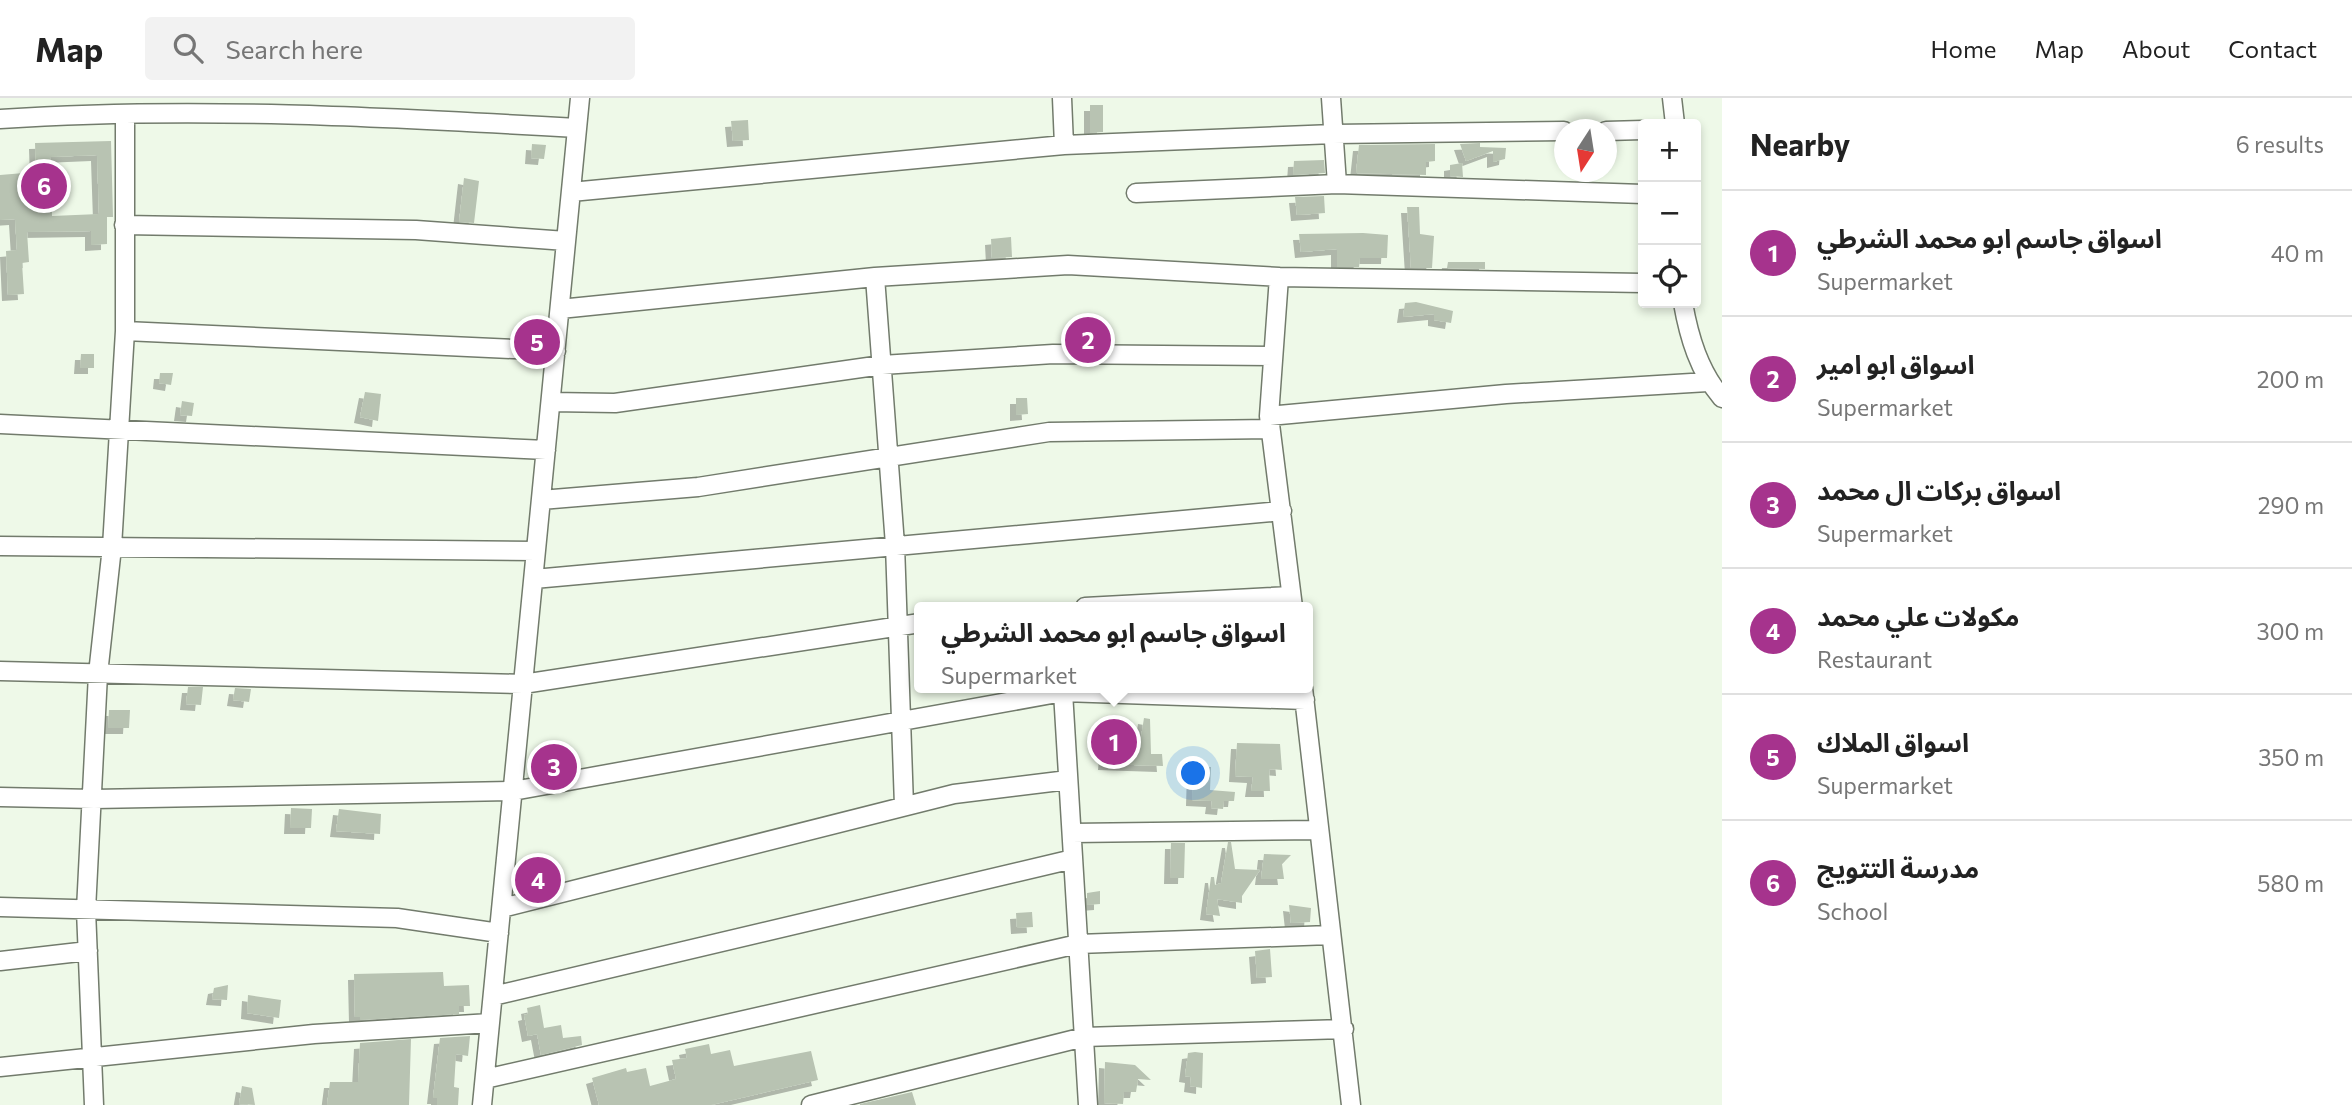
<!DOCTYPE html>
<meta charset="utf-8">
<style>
:root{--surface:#fff;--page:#f2f2f2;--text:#222;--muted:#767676;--line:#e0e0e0;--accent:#a6338d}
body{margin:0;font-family:Commissioner,"Noto Sans Arabic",sans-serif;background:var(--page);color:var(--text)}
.controls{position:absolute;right:21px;top:21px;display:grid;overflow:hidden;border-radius:7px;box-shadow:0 4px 10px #0003}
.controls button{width:63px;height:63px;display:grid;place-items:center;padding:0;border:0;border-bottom:2px solid var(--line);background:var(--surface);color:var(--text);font:35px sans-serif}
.compass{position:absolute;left:1554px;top:21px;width:63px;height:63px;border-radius:50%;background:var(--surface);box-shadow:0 4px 10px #0003;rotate:192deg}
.you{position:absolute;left:1194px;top:676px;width:24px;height:24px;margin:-18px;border:5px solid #fff;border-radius:50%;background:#1a73e8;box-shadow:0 0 0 10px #1a73e833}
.badge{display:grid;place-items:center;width:46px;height:46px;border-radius:50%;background:var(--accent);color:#fff;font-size:23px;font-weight:700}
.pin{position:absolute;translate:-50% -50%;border:4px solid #fff;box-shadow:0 2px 7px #0006}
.popup{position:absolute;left:914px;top:504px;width:399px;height:91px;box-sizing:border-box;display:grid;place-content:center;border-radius:7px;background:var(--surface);filter:drop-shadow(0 2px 5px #0005);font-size:23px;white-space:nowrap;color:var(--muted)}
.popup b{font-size:26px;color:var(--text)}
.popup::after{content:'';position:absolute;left:50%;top:100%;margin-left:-14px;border:14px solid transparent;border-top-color:var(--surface)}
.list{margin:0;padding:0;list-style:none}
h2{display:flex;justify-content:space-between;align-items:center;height:91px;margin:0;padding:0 28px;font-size:30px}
h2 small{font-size:23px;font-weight:400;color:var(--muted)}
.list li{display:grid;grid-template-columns:46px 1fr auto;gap:21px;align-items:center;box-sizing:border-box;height:126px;padding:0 28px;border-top:2px solid var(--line)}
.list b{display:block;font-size:26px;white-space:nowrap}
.list p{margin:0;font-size:23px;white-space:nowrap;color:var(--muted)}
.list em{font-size:23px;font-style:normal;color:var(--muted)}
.icon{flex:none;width:38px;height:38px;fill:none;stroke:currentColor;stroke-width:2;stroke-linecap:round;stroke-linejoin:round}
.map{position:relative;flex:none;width:1722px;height:1007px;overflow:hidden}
header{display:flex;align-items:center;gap:42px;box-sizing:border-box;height:98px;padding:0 35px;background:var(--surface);border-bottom:2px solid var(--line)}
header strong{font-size:33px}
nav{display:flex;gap:38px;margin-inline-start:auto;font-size:24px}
.search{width:490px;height:63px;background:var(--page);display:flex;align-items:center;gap:18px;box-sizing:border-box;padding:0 24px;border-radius:7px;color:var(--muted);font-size:26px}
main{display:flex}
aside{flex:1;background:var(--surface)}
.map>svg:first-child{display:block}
.building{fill:#b8c3b2;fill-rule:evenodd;filter:url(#shadow)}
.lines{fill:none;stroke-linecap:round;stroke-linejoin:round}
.minor-casing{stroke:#727b6c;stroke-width:21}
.minor{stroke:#fff;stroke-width:18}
</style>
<header>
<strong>Map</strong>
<div class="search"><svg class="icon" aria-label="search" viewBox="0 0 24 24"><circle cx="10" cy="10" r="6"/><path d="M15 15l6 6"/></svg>Search here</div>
<nav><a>Home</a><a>Map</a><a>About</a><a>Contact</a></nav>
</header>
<main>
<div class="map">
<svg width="1722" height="1007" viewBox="0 0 1722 1007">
<defs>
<filter id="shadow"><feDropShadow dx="-6" dy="6" stdDeviation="0" flood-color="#0004"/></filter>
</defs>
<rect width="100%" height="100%" fill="#eef9e8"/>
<path class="building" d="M1090,7H1103V34L1090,35Z
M748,22L749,42L733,43L731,23Z
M111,43L113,119H107V146L91,147V133L27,134L29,164L22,165L24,196L8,197L6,153L17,152L15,121L0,122V77L36,74L35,45ZM97,57L99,116L52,118L50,59Z
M1480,45V49L1506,50L1505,61L1493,64V53L1466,63L1460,46Z
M532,46L546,47L544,61L531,60Z
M1435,46V63L1426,64V77L1356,75L1359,47Z
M1324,62L1325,75L1293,77L1294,63Z
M1462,65L1463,79L1450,78V67Z
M464,80L479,83L474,125L459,124Z
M1324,98L1325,115L1297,117L1295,99Z
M1407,109H1419L1420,136L1434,138L1432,170H1411Z
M1363,135L1388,137L1387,160H1360L1359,169H1337V151L1301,154L1299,136Z
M1011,139L1012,159L992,160L991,141Z
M1448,164H1485V171L1447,170Z
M1416,204L1453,213L1451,225L1434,222V216L1403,219L1405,205Z
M1104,233V245H1086V234Z
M81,256H94V270H80Z
M160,275H173L171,287L159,285Z
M365,294L381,296L378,323L360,319Z
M1016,300H1027L1028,316L1016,317Z
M182,303L194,305L192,318L180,317Z
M188,589H203L201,607L186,606Z
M235,590L251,591L249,604L233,602Z
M109,612H130L129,630H108Z
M1144,620L1150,621L1151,656H1162L1163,668L1104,666L1106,645L1139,652Z
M1237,645L1280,646L1282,672L1269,671L1270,693H1251L1253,679L1235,678Z
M1193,668L1211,669L1210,692L1235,694L1234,703H1224L1223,711L1211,710L1212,703L1192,702Z
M291,710L312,711L311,730H290Z
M339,711L381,716L380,736L336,733Z
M1228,744H1231L1235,771L1260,772L1242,798V805L1217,801L1220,818L1206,816L1211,779H1214L1215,787L1221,785Z
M1171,745H1185L1184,780H1170Z
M1264,756L1291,757L1282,766L1284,781H1261Z
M1100,793V806L1087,807V795Z
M1289,807L1311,810L1310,824L1291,825Z
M1032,814L1033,829L1017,830L1016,815Z
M1270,851L1272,879L1257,880L1255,853Z
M443,874L444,888L469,887L470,908H459V916L360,922V919H355L354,876Z
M228,887L227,902L212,901L214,890Z
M248,897L281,902L279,920L247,915Z
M540,907L544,930L561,927L563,940L581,938L582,947L541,957L537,936L528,938L524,917L528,916L527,910Z
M470,938L468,958L456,956L454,989L459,990L458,1007H437V1000H433L440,940Z
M411,941L409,1007H327L330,984H358L360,945Z
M709,946L711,956L730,952L734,968L811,953L818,982L711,1007H599L592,980L626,970L627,974L646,970L650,988L676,981L672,962L687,960L685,951Z
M1195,954L1203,955L1202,990L1190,988L1191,979L1185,978L1188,955Z
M1105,964L1135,967L1151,982L1138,981L1136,994H1124L1123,1006L1104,1005Z
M242,988L252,990L255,1007L239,1006Z
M912,994L916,1007H860V1006Z"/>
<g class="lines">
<g class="minor-casing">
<path id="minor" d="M1062,0L1064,47
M1331,0L1337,86
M1672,0L1675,26
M0,21C192,8 385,19 577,30
M1606,33L1643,32
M571,94L1064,47L1334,36L1564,33
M1136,95L1337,86L1643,96
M124,127L416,132L566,143
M875,179L1068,167L1279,179L1643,185
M1279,179L1269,318L1293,509
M1683,205C1689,239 1699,273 1722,300
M560,211L875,179L895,447L904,708
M125,233L556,253
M551,304L615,305L882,267L1053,256L1271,258
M1269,318L1506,296L1708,284
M0,326L546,352
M541,402L698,389L1049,334L1270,331
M0,448L536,453
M534,481L1282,413
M1085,509L1291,498
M0,573L523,586L920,525
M1303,590L1351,1007
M1063,594L1305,602
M0,699L94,701L513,693L1063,594L1088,1007
M1072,735L1319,732
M0,809L397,820L499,835
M502,810L954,696L1068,682
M0,863L88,853
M493,898L1073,761
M0,969L314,936L490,925
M485,981L1078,846L1330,837
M94,1007L86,812L98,576L112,449L125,233V16
M482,1007L580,0
M811,1007L1084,939L1344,931"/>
</g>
<use href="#minor" class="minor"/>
</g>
</svg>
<div class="controls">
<button>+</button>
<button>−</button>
<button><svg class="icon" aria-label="locate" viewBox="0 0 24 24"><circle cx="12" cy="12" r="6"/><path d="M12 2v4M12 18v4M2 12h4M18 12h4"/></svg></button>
</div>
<svg class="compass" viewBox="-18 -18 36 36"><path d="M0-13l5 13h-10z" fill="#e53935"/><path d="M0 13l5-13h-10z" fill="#767676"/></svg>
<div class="you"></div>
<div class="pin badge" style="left:1114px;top:644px">1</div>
<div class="popup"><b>اسواق جاسم ابو محمد الشرطي</b>Supermarket</div>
<div class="pin badge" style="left:1088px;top:242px">2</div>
<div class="pin badge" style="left:554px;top:669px">3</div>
<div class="pin badge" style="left:538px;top:782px">4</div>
<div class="pin badge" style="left:537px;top:244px">5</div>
<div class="pin badge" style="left:44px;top:88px">6</div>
</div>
<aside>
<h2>Nearby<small>6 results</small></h2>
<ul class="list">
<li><span class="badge">1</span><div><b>اسواق جاسم ابو محمد الشرطي</b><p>Supermarket</p></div><em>40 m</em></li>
<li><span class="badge">2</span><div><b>اسواق ابو امير</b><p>Supermarket</p></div><em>200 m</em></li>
<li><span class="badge">3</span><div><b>اسواق بركات ال محمد</b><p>Supermarket</p></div><em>290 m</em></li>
<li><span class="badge">4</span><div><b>مكولات علي محمد</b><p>Restaurant</p></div><em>300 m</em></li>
<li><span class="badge">5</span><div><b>اسواق الملاك</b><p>Supermarket</p></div><em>350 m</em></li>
<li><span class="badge">6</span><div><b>مدرسة التتويج</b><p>School</p></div><em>580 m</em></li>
</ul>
</aside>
</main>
